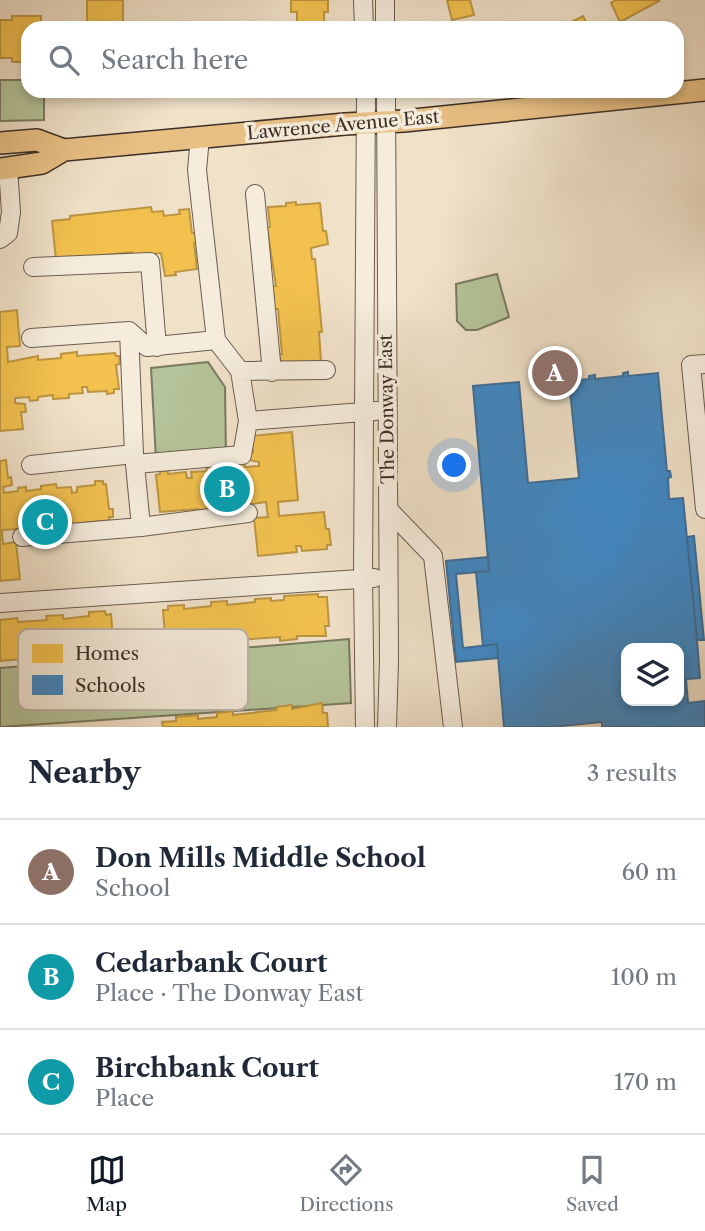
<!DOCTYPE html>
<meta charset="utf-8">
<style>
:root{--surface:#fff;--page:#f6f6f7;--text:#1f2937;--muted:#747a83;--line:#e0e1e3;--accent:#111827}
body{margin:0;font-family:"Libre Caslon Text",serif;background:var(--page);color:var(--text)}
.controls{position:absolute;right:21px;bottom:21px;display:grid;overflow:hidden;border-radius:14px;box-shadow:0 4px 10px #0003}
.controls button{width:63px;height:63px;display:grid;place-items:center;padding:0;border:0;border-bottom:2px solid var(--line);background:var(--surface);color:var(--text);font:35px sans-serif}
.you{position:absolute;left:455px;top:466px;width:24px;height:24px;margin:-18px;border:5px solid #fff;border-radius:50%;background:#1a73e8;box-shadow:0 0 0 10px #1a73e833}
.badge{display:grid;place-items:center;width:46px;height:46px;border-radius:50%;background:var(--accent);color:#fff;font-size:23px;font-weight:700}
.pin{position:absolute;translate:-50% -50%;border:4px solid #fff;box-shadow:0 2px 7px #0006}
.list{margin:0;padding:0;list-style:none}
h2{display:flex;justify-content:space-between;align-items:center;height:91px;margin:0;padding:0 28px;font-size:30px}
h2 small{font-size:23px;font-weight:400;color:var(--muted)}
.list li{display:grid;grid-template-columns:46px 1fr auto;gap:21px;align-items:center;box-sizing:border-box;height:105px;padding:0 28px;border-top:2px solid var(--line)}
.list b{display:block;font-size:26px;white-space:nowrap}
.list p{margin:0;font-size:23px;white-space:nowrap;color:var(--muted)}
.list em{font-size:23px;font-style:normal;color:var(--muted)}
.icon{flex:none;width:38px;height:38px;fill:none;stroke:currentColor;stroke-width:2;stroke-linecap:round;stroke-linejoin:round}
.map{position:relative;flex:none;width:705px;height:727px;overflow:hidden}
.search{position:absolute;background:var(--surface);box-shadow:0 4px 10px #0003;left:21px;right:21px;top:21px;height:77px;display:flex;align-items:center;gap:18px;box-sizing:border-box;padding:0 24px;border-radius:21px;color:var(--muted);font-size:26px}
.sheet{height:406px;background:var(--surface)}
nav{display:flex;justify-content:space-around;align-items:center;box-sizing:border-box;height:98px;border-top:2px solid var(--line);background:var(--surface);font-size:19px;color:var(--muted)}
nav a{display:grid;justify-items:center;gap:4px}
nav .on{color:var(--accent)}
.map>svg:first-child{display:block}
.green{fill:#b5c49a;stroke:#797a60;stroke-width:2}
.homes{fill:#f2c14e;stroke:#bc9542;stroke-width:2}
.schools{fill:#3f88c5;stroke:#3e6d96;stroke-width:2;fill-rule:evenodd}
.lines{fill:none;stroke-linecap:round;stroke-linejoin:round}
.minor-casing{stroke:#6a5c50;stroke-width:20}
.major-casing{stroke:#3d2f27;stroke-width:24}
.minor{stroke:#f5ecdc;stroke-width:18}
.major{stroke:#e8c084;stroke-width:21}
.labels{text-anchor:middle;stroke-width:7;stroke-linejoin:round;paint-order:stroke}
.street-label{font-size:18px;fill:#3d2f27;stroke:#f5ecdc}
.key{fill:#f5ecdc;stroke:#beb3a6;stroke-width:2}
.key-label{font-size:19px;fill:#3d2f27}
</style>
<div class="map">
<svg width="705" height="727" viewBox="0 0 705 727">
<rect width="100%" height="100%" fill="#f0e1c9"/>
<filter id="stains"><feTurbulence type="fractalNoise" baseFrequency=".00286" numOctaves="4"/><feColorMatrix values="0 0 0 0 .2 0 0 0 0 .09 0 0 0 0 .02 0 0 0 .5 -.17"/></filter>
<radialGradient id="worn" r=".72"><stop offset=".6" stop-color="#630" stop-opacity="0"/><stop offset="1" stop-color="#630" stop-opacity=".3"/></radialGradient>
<path class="green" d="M0,80H28V91H44V120L0,121Z
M497,274L509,317L477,330H466L457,321L456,284Z
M208,362L225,387L226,457L156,459L151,368Z
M349,639L351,703L0,727V668Z"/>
<path class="homes" d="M87,0H123V28H87Z
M291,0H328V12H324V24H327V28H220V24H297V12H291Z
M447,0H470L474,15L452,20Z
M616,0H658L659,1L620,22L611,3Z
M12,16H41V28L46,27V28H28V62H12V58H0V20H12Z
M583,16L589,28H560Z
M296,202V205L320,203L323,231H326L328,244L311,248L312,259H315L322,332H319L321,361L280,364L279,354H282L278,309H274L272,286H276L267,227H270L268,207L286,206V203Z
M151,207L152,212L163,211L164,216L180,214L179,210L189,209L192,233H196L197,242L194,243L197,269L175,272L176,275L165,276L161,253L132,256V252L56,260L52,221L70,219V216Z
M17,310L20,346L7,347L8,362L38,356V360L61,358V354L77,352V356L115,353L116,356H119L120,364L116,365L119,389H114V393L107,394V391L88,392L87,387H82L83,393L69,394V398L53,399V395L38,397V400L30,401L29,397L15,398V403L25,404L26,412H21L23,429L0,431V312Z
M292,432L298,500L278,502L279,516L324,512L326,529H329L331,545H327V549L302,551L301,546H296L297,552L258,556L254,518L268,517L266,502L252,504V508L236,509V505L213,507L214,511L198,512V509L160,512L156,475L160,474V471L168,470V474L186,472L187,478H192L191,472L207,471L206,467L222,466V469L237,468V464H245V467L259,466V462L249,460V452H253L251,436Z
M6,460L8,478L11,477L12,485L3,487L4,493L18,491V488L26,487V491L41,489V486L56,484L57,488L71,487L72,493L77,492V487L95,485V481H103V484H106L109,509H113V517H109L110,520L72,524V528L56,530V525L33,527V532L18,533V529L2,530L3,544L16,542L20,579L0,581V461Z
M318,594V597H327L329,626H325L326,636H297V639L280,641V637L237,640V644L222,645L221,642L201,644L202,647L180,649V645L166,647L163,610H168V606L184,605V609L211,606V602L227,601V605L255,602V599L271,598V601L284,600V596Z
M105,611L106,615L111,614L114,651L100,652L101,655L78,657V654L59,655V659L43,660V657L0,661V620L17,618L18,622L47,620L46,616L63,615V619L89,616V612Z
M322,703L323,713H327L328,727H163L162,722L176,721V717L198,715V719L217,717V713L233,711V715L277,710L276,707L292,705V709Z"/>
<path class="schools" d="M628,372V376L658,373L667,471H670L671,477L668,478L669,499L683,498L697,640L700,678L686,679L688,703L705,701V727H602V722L551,727H504L497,644L483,646L476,572L489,571L473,386L519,382L528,483L579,478L569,381L589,379V376L595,375V379L623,376V373ZM626,648H679V701H626Z
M694,536L704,640H697L687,537Z
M488,557L489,571L456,574L463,648L497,644L498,658L456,662L446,561Z"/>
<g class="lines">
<g class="minor-casing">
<path id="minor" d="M363,0L364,28
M385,0V28
M386,91L389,661L387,727
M200,137L197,170L216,340L240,371L326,370
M255,194L272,372
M0,239L8,233L11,212L8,168
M33,267L150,262L157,347
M31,338L129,331
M216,340L147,347L129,331L134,454L141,527L248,513
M705,364L691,365L705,509
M240,371L248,421L376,411
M135,464L242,455L248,421
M31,465L134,454
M388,509L433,556L453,727
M22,537L141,527
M0,603L374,578
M365,727L363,578L366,91"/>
</g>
<g class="major-casing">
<path id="major" d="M0,143L37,140L64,150
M0,169L42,163L64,150L345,124L404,121L705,90"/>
</g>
<use href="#minor" class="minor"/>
<use href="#major" class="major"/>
</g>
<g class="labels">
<g class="street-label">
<text transform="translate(343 125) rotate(-5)" y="6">Lawrence Avenue East</text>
<text transform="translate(387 409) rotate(-91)" y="6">The Donway East</text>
</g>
</g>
<rect x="18" y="629" width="230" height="81" rx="10" class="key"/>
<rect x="32" y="644" width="31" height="19" fill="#f2c14e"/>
<rect x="32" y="675" width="31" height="20" fill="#3f88c5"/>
<g class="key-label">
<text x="75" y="660">Homes</text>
<text x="75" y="692">Schools</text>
</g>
<rect width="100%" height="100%" filter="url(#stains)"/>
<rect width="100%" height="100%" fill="url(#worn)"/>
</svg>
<div class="controls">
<button><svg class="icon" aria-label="layers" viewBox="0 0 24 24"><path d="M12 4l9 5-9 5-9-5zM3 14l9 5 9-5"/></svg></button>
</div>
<div class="you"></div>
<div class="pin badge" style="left:555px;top:373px;background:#8d6e63">A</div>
<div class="pin badge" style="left:227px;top:489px;background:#0f9aa8">B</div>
<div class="pin badge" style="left:45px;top:522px;background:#0f9aa8">C</div>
<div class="search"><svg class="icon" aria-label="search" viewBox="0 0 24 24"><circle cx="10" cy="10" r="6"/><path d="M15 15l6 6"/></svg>Search here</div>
</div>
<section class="sheet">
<h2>Nearby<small>3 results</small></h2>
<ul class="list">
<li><span class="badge" style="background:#8d6e63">A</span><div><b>Don Mills Middle School</b><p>School</p></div><em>60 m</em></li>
<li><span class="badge" style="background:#0f9aa8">B</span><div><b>Cedarbank Court</b><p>Place · The Donway East</p></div><em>100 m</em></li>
<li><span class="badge" style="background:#0f9aa8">C</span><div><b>Birchbank Court</b><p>Place</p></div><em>170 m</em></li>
</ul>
</section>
<nav>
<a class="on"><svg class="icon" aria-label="map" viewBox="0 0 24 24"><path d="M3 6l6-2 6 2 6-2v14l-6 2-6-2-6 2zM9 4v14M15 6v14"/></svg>Map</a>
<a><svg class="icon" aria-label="directions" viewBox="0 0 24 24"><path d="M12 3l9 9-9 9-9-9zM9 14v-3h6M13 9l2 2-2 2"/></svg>Directions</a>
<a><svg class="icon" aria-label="saved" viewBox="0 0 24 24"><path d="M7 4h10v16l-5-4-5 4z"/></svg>Saved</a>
</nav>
